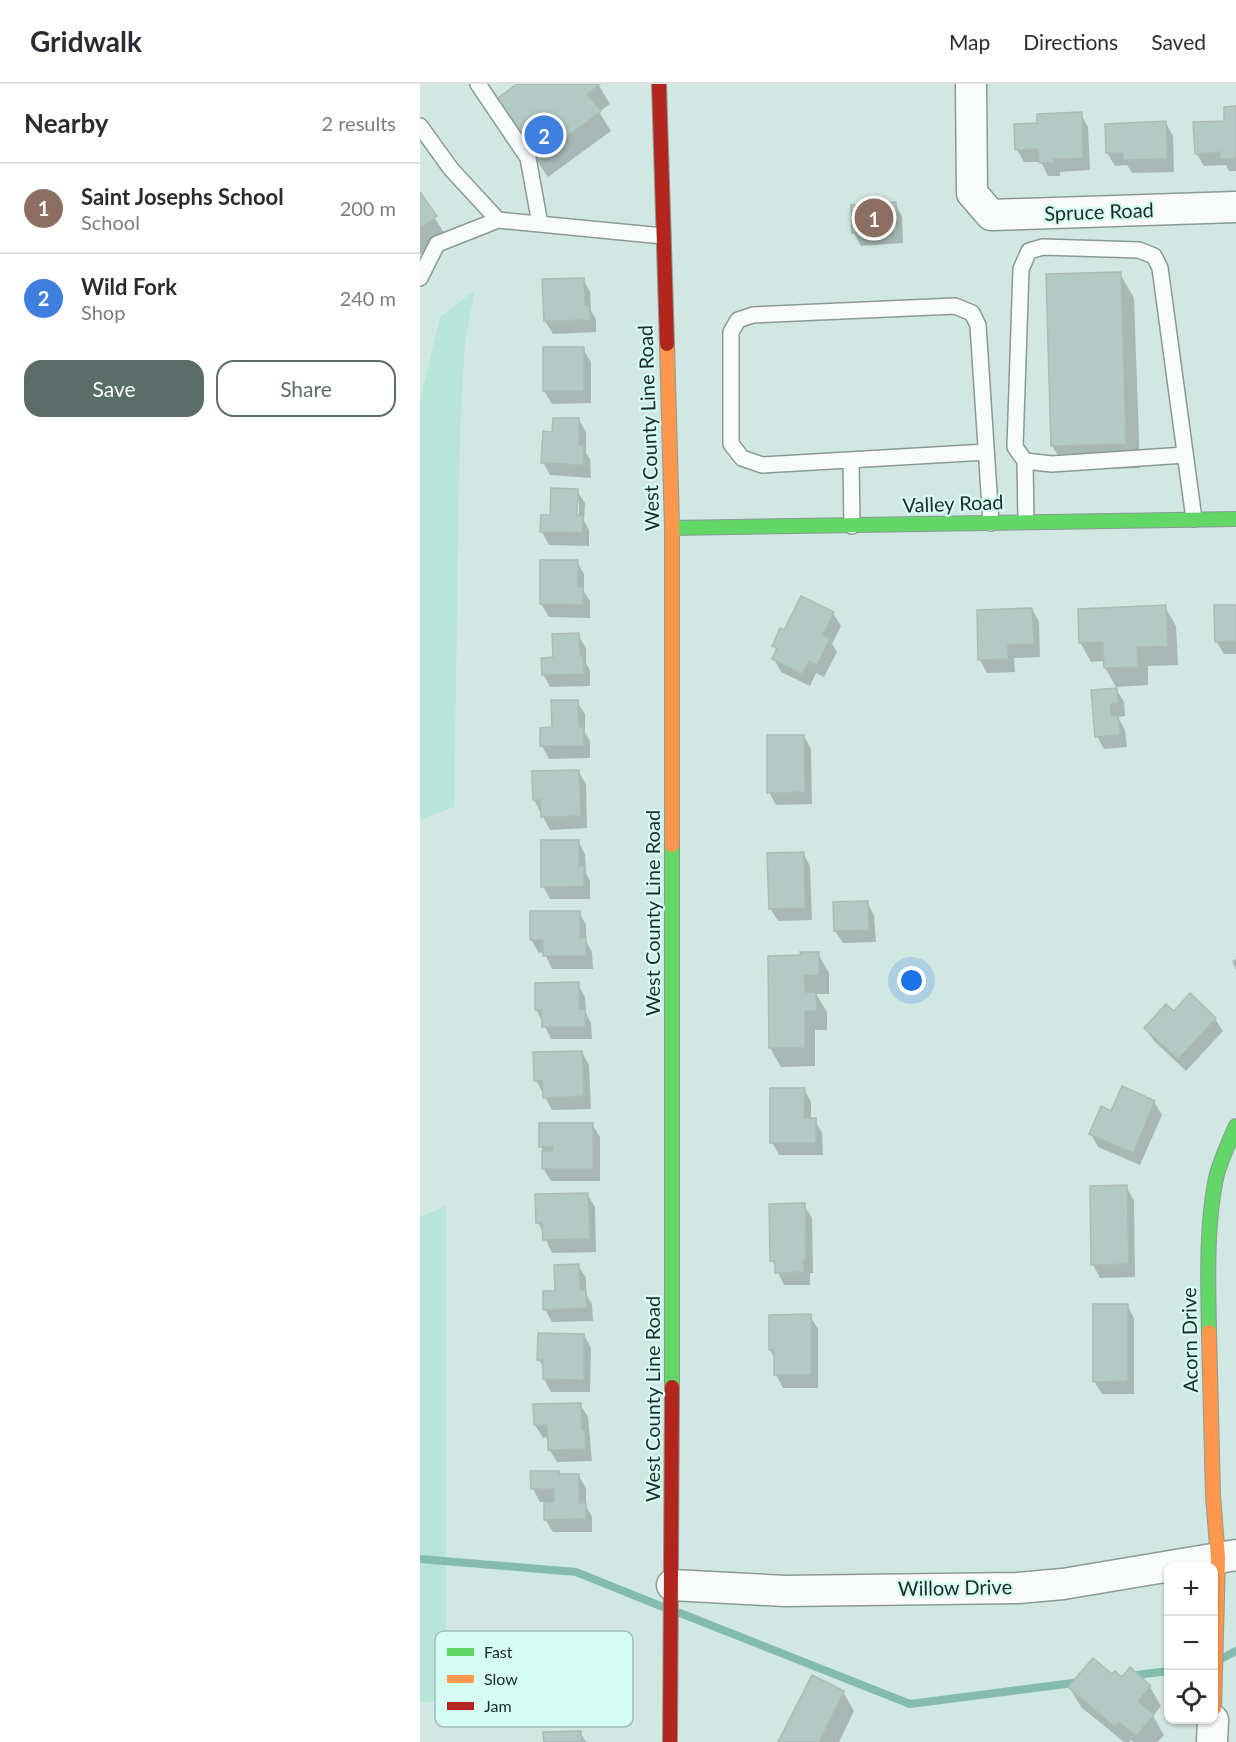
<!DOCTYPE html>
<meta charset="utf-8">
<style>
:root{--surface:#fff;--page:#f7f7f7;--text:#2b2b33;--muted:#7c7c81;--line:#e1e1e2;--accent:#5b6d68}
body{margin:0;font-family:Lato,sans-serif;background:var(--page);color:var(--text)}
.controls{position:absolute;right:18px;bottom:18px;display:grid;overflow:hidden;border-radius:12px;box-shadow:0 2px 4px #0004}
.controls button{width:54px;height:54px;display:grid;place-items:center;padding:0;border:0;border-bottom:2px solid var(--line);background:var(--surface);color:var(--text);font:30px sans-serif}
.you{position:absolute;left:492px;top:897px;width:21px;height:21px;margin:-15px;border:4px solid #fff;border-radius:50%;background:#1a73e8;box-shadow:0 0 0 9px #1a73e833}
.badge{display:grid;place-items:center;width:39px;height:39px;border-radius:50%;background:var(--accent);color:#fff;font-size:20px;font-weight:700}
.pin{position:absolute;translate:-50% -50%;border:3px solid #fff;box-shadow:0 2px 6px #0006}
.list{margin:0;padding:0;list-style:none}
h2{display:flex;justify-content:space-between;align-items:center;height:78px;margin:0;padding:0 24px;font-size:26px}
h2 small{font-size:20px;font-weight:400;color:var(--muted)}
.list li{display:grid;grid-template-columns:39px 1fr auto;gap:18px;align-items:center;box-sizing:border-box;height:90px;padding:0 24px;border-top:2px solid var(--line)}
.list b{display:block;font-size:22px;white-space:nowrap}
.list p{margin:0;font-size:20px;white-space:nowrap;color:var(--muted)}
.list em{font-size:20px;font-style:normal;color:var(--muted)}
.actions{display:flex;gap:12px;padding:18px 24px}
.actions a{flex:1;padding:14px 0;border:2px solid var(--accent);border-radius:18px;text-align:center;font-size:21px;color:var(--accent)}
.actions .main{background:var(--accent);color:#fff}
.icon{flex:none;width:33px;height:33px;fill:none;stroke:currentColor;stroke-width:2;stroke-linecap:round;stroke-linejoin:round}
.map{position:relative;flex:none;width:816px;height:1658px;overflow:hidden}
header{display:flex;align-items:center;gap:36px;box-sizing:border-box;height:84px;padding:0 30px;background:var(--surface);border-bottom:2px solid var(--line)}
header strong{font-size:28px}
nav{display:flex;gap:33px;margin-inline-start:auto;font-size:21px}
main{display:flex}
aside{flex:1;background:var(--surface)}
.map>svg:first-child{display:block}
.green{fill:#b8e5d9}
.shadow{fill:#0003;fill-rule:evenodd}
.lines{fill:none;stroke-linecap:round;stroke-linejoin:round}
.stream{stroke:#83bcae;stroke-width:8}
.building{fill:#b2cac4;stroke:#abbcb7;stroke-width:1.5}
.lane-casing{stroke:#8a9a96;stroke-width:18}
.street-casing{stroke:#8a9a96;stroke-width:33}
.fast-casing{stroke:#8a9a96;stroke-width:16}
.slow-casing{stroke:#8a9a96;stroke-width:16}
.jam-casing{stroke:#8a9a96;stroke-width:16}
.lane{stroke:#f8fbfa;stroke-width:15}
.street{stroke:#f8fbfa;stroke-width:30}
.fast{stroke:#63d668;stroke-width:14}
.slow{stroke:#ff974d;stroke-width:14}
.jam{stroke:#b3261e;stroke-width:14}
.labels{text-anchor:middle;stroke-width:4.5;stroke-linejoin:round;paint-order:stroke}
.street-label{font-size:20px;fill:#1c2b27;stroke:#d6fdf2}
.key{fill:#d6fdf2;stroke:#9ebeb5;stroke-width:1.5}
.key-label{font-size:16px;fill:#1c2b27}
</style>
<header>
<strong>Gridwalk</strong>
<nav><a>Map</a><a>Directions</a><a>Saved</a></nav>
</header>
<main>
<aside>
<h2>Nearby<small>2 results</small></h2>
<ul class="list">
<li><span class="badge" style="background:#8d6e63">1</span><div><b>Saint Josephs School</b><p>School</p></div><em>200 m</em></li>
<li><span class="badge" style="background:#3f7fe0">2</span><div><b>Wild Fork</b><p>Shop</p></div><em>240 m</em></li>
</ul>
<div class="actions"><a class="main">Save</a><a>Share</a></div>
</aside>
<div class="map">
<svg width="816" height="1658" viewBox="0 0 816 1658">
<rect width="100%" height="100%" fill="#d1e7e1"/>
<path class="green" d="M55,206L45,257L40,344L34,723L0,736V317L20,233Z
M26,1122V1618H0V1133Z"/>
<path class="shadow" d="M99,0H178L190,20L179,28L191,47L128,93L88,35Z
M816,24V87H809L806,81L784,82L776,69Z
M661,30L668,43L670,86L640,88V92H628L621,78H604L597,66L619,41Z
M746,39L753,52L754,88L712,89L707,81L695,82L687,69Z
M0,110L26,152L0,171Z
M475,120L482,132L483,159L441,162L434,149L433,122Z
M700,190L714,214L720,384L647,386L632,362Z
M163,195L170,208L171,227L176,235V248L133,250L125,237Z
M163,265L171,278V319L132,320L124,307Z
M159,336L166,348V369L170,375L171,394L130,391L123,378L133,349Z
M157,407L165,419L164,437L169,446V462L129,461L122,448L132,432ZM156,417H159V439H156Z
M121,477L157,478L164,490V508L170,517V534L129,533L121,520Z
M816,522V570H804L796,557Z
M745,523L756,542L758,581L728,582V601L696,603L685,584V577L671,578L660,558Z
M612,525L619,538L620,573L594,574L595,588L567,589L560,576L558,527Z
M413,529L421,542L412,560L417,568L404,593L396,589L390,602L361,588L354,575L357,568L354,562L365,548Z
M158,551L166,564V579L170,586V602L130,603L123,590L134,575Z
M696,605L704,618L705,632L698,633L705,646L707,663L684,665L677,652L673,607Z
M157,618L165,630V649L170,657V674L129,675L122,662Z
M384,652L391,665L392,720L356,721L349,708Z
M158,687L166,700L167,744L130,746L114,716Z
M158,757L165,770L166,789L170,797V815H130L123,802Z
M383,769L390,782L392,836L358,837L350,824Z
M447,818L454,831L456,858L423,859L415,847Z
M159,828L166,841V857L172,868L173,885H132L124,868L119,869L111,856Z
M398,870L409,889V910H396L407,928V946H395V982L361,983L350,964L382,873Z
M816,875V886L812,877Z
M158,900L165,913L166,929L171,939L172,955H131L116,925Z
M795,935L803,947L766,987L734,957L726,945Z
M162,968L169,981L171,1025L132,1026L116,996Z
M384,1005L391,1018V1036H395L402,1049L403,1071H359L352,1058Z
M734,1018L742,1031L720,1081L678,1063L671,1050L692,1029Z
M172,1040L180,1053V1097H131L123,1084L124,1069L121,1062Z
M706,1103L714,1116L715,1193L680,1194L673,1181Z
M167,1110L175,1123L176,1168L132,1169L118,1138Z
M384,1121L392,1134L393,1189H390V1201H364L352,1176Z
M158,1181L166,1194V1210L172,1220L173,1237L132,1238L125,1225Z
M707,1221L714,1234V1310H682L674,1297Z
M390,1232L398,1245V1304H363L356,1291V1276L350,1266Z
M164,1251L171,1264L170,1308H131L124,1295V1285L119,1276Z
M160,1320L168,1333L172,1377L137,1378L129,1365V1353L123,1354L115,1341Z
M138,1388L140,1391H158L166,1404V1422L172,1433V1448H133L125,1435V1418H120L113,1405Z
M692,1593L730,1603L741,1622L733,1632L744,1651L738,1658H713L711,1656L709,1658H704L661,1623L650,1604Z
M423,1608L434,1627L419,1658H360Z
M160,1648L166,1658H125Z"/>
<g class="lines">
<path class="stream" d="M0,1475L156,1488L243,1523
M260,1529L490,1620L661,1598
M803,1574L816,1567
M709,1592L748,1587"/>
</g>
<path class="building" d="M97,0H180L167,10L181,27L116,75L75,16Z
M816,22V74L800,75V68L775,70L773,38L804,37V23Z
M662,28L663,74L634,75V79H619L618,65L595,66L594,40L617,39V30Z
M746,37L747,75L703,76V69H686L685,40Z
M0,108L17,132L0,144Z
M476,118L477,147L432,149L431,121Z
M701,188L706,360L631,362L626,190Z
M164,194L165,221H169L170,236L124,237L122,195Z
M123,263H164V307H123Z
M133,334H159V361H163L164,381L121,379L123,347L132,348Z
M131,404L158,405L157,431L163,432L162,449L120,448L121,431H130Z
M120,476H158V503H163V521L120,520Z
M381,512L414,528L403,551L410,554L397,581L389,577L382,590L352,575L357,564L352,562L360,544L364,546Z
M746,521L748,562L717,563L718,583L684,584L683,558L659,559L658,525Z
M794,521H816V557L795,558Z
M612,524L614,560L588,561V575L558,576L557,526Z
M159,549L160,572H163L164,590L122,591L121,574L133,573L132,550Z
M697,604L698,620H690L691,632L698,631L700,651L675,653L671,606Z
M131,616H158L159,643H163L164,662H120V644L132,643Z
M347,651H384L385,708L347,709Z
M159,686L161,732L121,733L120,716H113L112,687Z
M121,756H159V782H164V802L121,803Z
M384,768L385,824L349,825L347,769Z
M448,817L449,846L414,847L413,818Z
M110,827H160V854L166,853V872H123V856H110Z
M380,868H399V891L384,892L385,908H396L397,927H385V964H349L348,872L381,871Z
M159,898V925H165V943H122L121,926H115V899Z
M770,909L796,934L758,975L724,944L746,920L754,927Z
M162,967L164,1012L123,1014L122,997H114L113,968Z
M702,1002L735,1017L713,1069L669,1050L681,1022L691,1027Z
M350,1004H385L384,1034H396V1059H350Z
M119,1039H173V1085H122V1067H133V1062L119,1063Z
M707,1101L709,1180L671,1181L670,1102Z
M168,1109L170,1155L123,1156L122,1139H116L115,1110Z
M385,1119L386,1176H383L384,1188L355,1189V1177H350L349,1120Z
M159,1180L160,1206H166L167,1224L123,1226V1207H135L134,1181Z
M673,1220H708V1297L673,1298Z
M391,1230V1291H354V1266H349V1231Z
M118,1249L164,1250V1296L123,1295V1276H117Z
M161,1319L162,1346H165L166,1365L128,1366L127,1341H114L113,1320Z
M110,1387H139V1390H159V1419H166V1435L124,1436V1418H134V1405H111Z
M673,1574L692,1590L695,1587L702,1593L710,1583L731,1602L718,1617L734,1631L716,1652L699,1638L695,1643L648,1603Z
M392,1591L424,1607L399,1658H358Z
M161,1647V1658H124L123,1648Z"/>
<g class="lines">
<g class="lane-casing">
<path id="lane" d="M58,0L108,74L120,140
M0,42L31,85L78,136
M0,194L17,160L78,136L243,152
M566,368L342,381L322,374L311,360V248L318,236L333,231L535,222L552,229L558,241L571,439
M765,371L632,380L605,377L595,363L601,185L609,167L623,163L719,166L734,172L740,184L774,435
M431,376L432,442
M605,377L606,437"/>
</g>
<g class="street-casing">
<path id="street" d="M551,0L552,109L571,131L816,123
M252,1501L365,1507L598,1504L643,1500L816,1471
M792,1658L793,1636"/>
</g>
<g class="fast-casing">
<path id="fast" d="M252,444L816,435
M252,761V1303
M789,1248C788,1199 786,1137 797,1090C802,1073 809,1058 816,1042"/>
</g>
<g class="slow-casing">
<path id="slow" d="M247,260L252,444V761
M789,1248L793,1412L798,1474L794,1624"/>
</g>
<g class="jam-casing">
<path id="jam" d="M239,0L247,260
M250,1658L252,1303"/>
</g>
<use href="#lane" class="lane"/>
<use href="#street" class="street"/>
<use href="#fast" class="fast"/>
<use href="#slow" class="slow"/>
<use href="#jam" class="jam"/>
</g>
<g class="labels">
<g class="street-label">
<text transform="translate(679 128) rotate(-2)" y="7">Spruce Road</text>
<text transform="translate(229 344) rotate(-92)" y="7">West County Line Road</text>
<text transform="translate(533 420) rotate(-2)" y="7">Valley Road</text>
<text transform="translate(233 829) rotate(-90)" y="7">West County Line Road</text>
<text transform="translate(770 1256) rotate(-91)" y="7">Acorn Drive</text>
<text transform="translate(233 1315) rotate(-90)" y="7">West County Line Road</text>
<text transform="translate(535 1504) rotate(-1)" y="7">Willow Drive</text>
</g>
</g>
<rect x="15" y="1547" width="198" height="96" rx="9" class="key"/>
<rect x="27" y="1564" width="27" height="8" fill="#63d668"/>
<rect x="27" y="1591" width="27" height="8" fill="#ff974d"/>
<rect x="27" y="1618" width="27" height="8" fill="#b3261e"/>
<g class="key-label">
<text x="64" y="1574">Fast</text>
<text x="64" y="1601">Slow</text>
<text x="64" y="1628">Jam</text>
</g>
</svg>
<div class="controls">
<button>+</button>
<button>−</button>
<button><svg class="icon" aria-label="locate" viewBox="0 0 24 24"><circle cx="12" cy="12" r="6"/><path d="M12 2v4M12 18v4M2 12h4M18 12h4"/></svg></button>
</div>
<div class="you"></div>
<div class="pin badge" style="left:454px;top:134px;background:#8d6e63">1</div>
<div class="pin badge" style="left:124px;top:51px;background:#3f7fe0">2</div>
</div>
</main>
